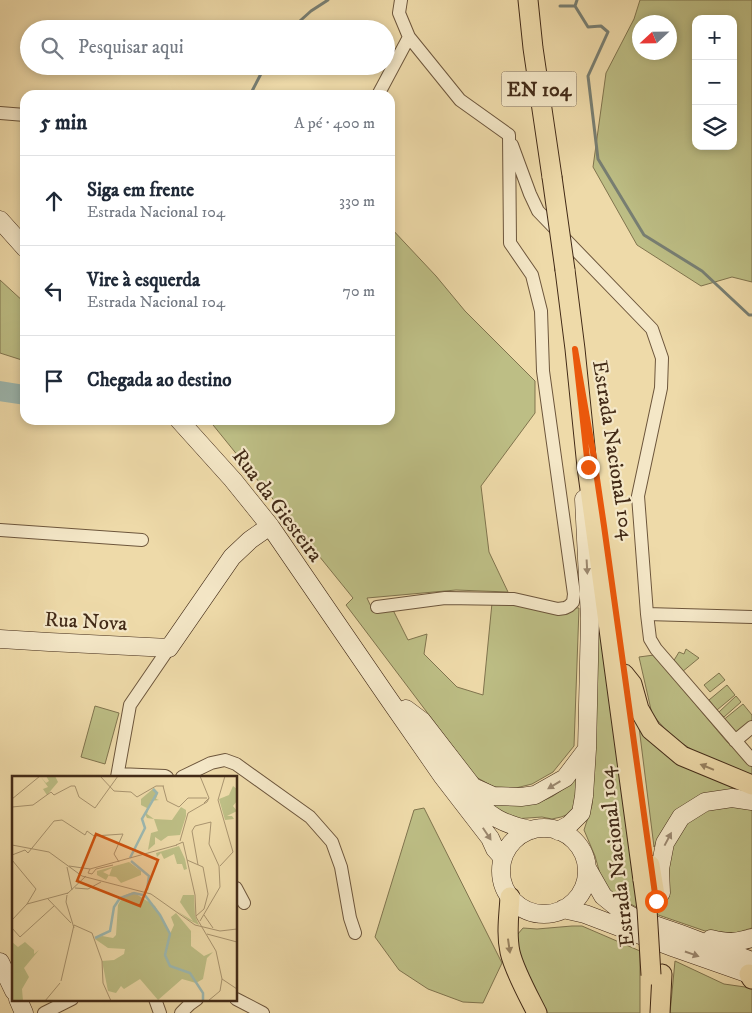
<!DOCTYPE html>
<html lang="pt">
<meta charset="utf-8">
<style>
:root{--surface:#fff;--page:#f2f2f3;--text:#1f2937;--muted:#747a83;--line:#e0e1e3}
body{margin:0;font-family:"IM FELL DW Pica",serif;background:var(--page);color:var(--text)}
.controls{position:absolute;right:15px;top:15px;display:grid;overflow:hidden;border-radius:10px;box-shadow:0 2px 8px #0003}
.controls button{width:45px;height:45px;display:grid;place-items:center;padding:0;border:0;border-bottom:1px solid var(--line);background:var(--surface);color:var(--text);font:25px sans-serif}
.compass{position:absolute;left:632px;top:15px;width:45px;height:45px;border-radius:50%;background:var(--surface);box-shadow:0 2px 8px #0003;rotate:248deg}
.stop{position:absolute;width:15px;height:15px;margin:-11px;border:4px solid #ea580c;border-radius:50%;background:#fff}
.stop.end{background:#ea580c;border-color:#fff;box-shadow:0 1px 5px #0008}
.list{margin:0;padding:0;list-style:none}
h2{display:flex;justify-content:space-between;align-items:center;height:65px;margin:0;padding:0 20px;font-size:21px}
h2 small{font-size:16px;font-weight:400;color:var(--muted)}
.list li{display:grid;grid-template-columns:32px 1fr auto;gap:15px;align-items:center;box-sizing:border-box;height:90px;padding:0 20px;border-top:1px solid var(--line)}
.list b{display:block;font-size:19px;white-space:nowrap}
.list p{margin:0;font-size:16px;white-space:nowrap;color:var(--muted)}
.list em{font-size:16px;font-style:normal;color:var(--muted)}
.icon{flex:none;width:28px;height:28px;fill:none;stroke:currentColor;stroke-width:2;stroke-linecap:round;stroke-linejoin:round}
.map{position:relative;flex:none;width:752px;height:1013px;overflow:hidden}
.search{position:absolute;background:var(--surface);box-shadow:0 2px 8px #0003;left:20px;top:20px;width:375px;height:55px;display:flex;align-items:center;gap:12px;box-sizing:border-box;padding:0 18px;border-radius:28px;color:var(--muted);font-size:19px}
.panel{position:absolute;background:var(--surface);box-shadow:0 2px 8px #0003;left:20px;top:90px;width:375px;height:335px;border-radius:15px}
.map>svg:first-child{display:block}
.green{fill:#bdbe85;stroke:#80744e;fill-rule:evenodd}
.lines{fill:none;stroke-linecap:round;stroke-linejoin:round}
.stream{stroke:#787f73;stroke-width:3}
.river{stroke:#9cb8b1;stroke-width:20}
.street-casing{stroke:#6d563c;stroke-width:14}
.secondary-casing{stroke:#422a17;stroke-width:19}
.primary-casing{stroke:#422a17;stroke-width:21}
.street{stroke:#f4e7c7;stroke-width:12}
.secondary{stroke:#f4e7c7;stroke-width:18}
.primary{stroke:#eedaa9;stroke-width:19}
.primary-bridge-casing{stroke:#422a17;stroke-width:21;stroke-linecap:butt}
.primary-bridge{stroke:#eedaa9;stroke-width:19}
.oneway{fill:#9b886f}
.oneway2{fill:#988260}
.route{stroke:#ea580c;stroke-width:6}
.labels{text-anchor:middle;stroke-width:4.5;stroke-linejoin:round;paint-order:stroke}
.shield{fill:#f4e7c7;stroke:#77634c;stroke-width:1}
.shield-label{font-size:20px;font-weight:bold;fill:#422a17}
.street-label{font-size:21px;fill:#422a17;stroke:#f4e7c7}
.inset-river{fill:none;stroke:#9cb8b1;stroke-width:2.5}
.inset-road{fill:none;stroke:#a9946f;stroke-width:1}
.view{fill:#cf520e;fill-opacity:0.15;stroke:#cf520e;stroke-width:2.5}
.inset-edge{fill:none;stroke:#422a17;stroke-width:2.5}
</style>
<div class="map">
<svg width="752" height="1013" viewBox="0 0 752 1013">
<rect width="100%" height="100%" fill="#eedaa9"/>
<filter id="stains"><feTurbulence type="fractalNoise" baseFrequency=".004" numOctaves="4"/><feColorMatrix values="0 0 0 0 .2 0 0 0 0 .09 0 0 0 0 .02 0 0 0 .5 -.17"/></filter>
<radialGradient id="worn" r=".72"><stop offset=".6" stop-color="#630" stop-opacity="0"/><stop offset="1" stop-color="#630" stop-opacity=".3"/></radialGradient>
<path class="green" d="M640,0H752V282L732,277L701,286L637,245L593,167L606,73L634,19ZM696,19H733V146H696ZM640,22H670V52H640Z
M390,227L436,276L465,311L535,381V413L481,486L489,552L508,592L456,590L367,598L373,611L393,610L408,640L427,634L424,654L457,687L483,695L492,603L579,608L574,746L553,772L532,784L516,788L494,787L474,776L457,752L346,605L353,598L209,420H390Z
M0,280L25,303V361L0,353Z
M593,567L634,871L666,866L672,841L688,819L707,809L735,804L752,808V928L735,933L705,931L638,908L614,895L602,881L595,856L584,830L592,805L593,701Z
M686,649L699,658L682,672L673,662L679,652L684,654Z
M654,655L727,742L752,767V776L694,751L680,742L665,729L652,714L639,657Z
M719,673L725,680L710,692L704,685Z
M727,685L735,695L717,710L709,700Z
M736,696L741,702L724,717L719,712Z
M743,704L752,715V722L734,736L722,721Z
M95,706L119,713L105,764L81,757Z
M639,727L752,793L731,790L698,796L674,814L661,833L654,847Z
M577,776L576,796L573,809L569,814L561,817L552,819L542,817L514,819L485,802C507,807 533,807 553,796C562,791 570,782 577,776Z
M424,808L502,963L483,1003L463,1002L428,989L399,970L375,937L414,810Z
M572,926H582L640,951V1013H541L519,967L517,935L523,928L537,929Z
M675,961L724,984L752,988V1013H670Z"/>
<g class="lines">
<path class="stream" d="M560,6H575L577,0
M575,6L588,27L601,26L608,32L588,76L598,159L644,235L702,271L749,315H752
M291,29L311,11L328,0
M250,95L265,66"/>
<path class="river" d="M0,391L25,395"/>
<g class="street-casing">
<path id="street" d="M378,95L409,37
M0,113L25,115
M512,145L530,194L538,211L652,329L662,358L661,388L638,496L647,614L650,639L656,649L752,760
M0,530L142,540
M377,607L445,598L514,599L558,609L565,608L569,606L573,602L574,594L543,371L541,311L532,275L510,243L509,135L460,100L409,37L399,13L401,0
M647,614L752,617
M735,741L752,727
M118,774L165,776L167,777
M117,777L130,705L169,648
M182,777L211,763L225,760L236,764L310,817L332,842L341,867L350,918L355,933
M236,888L244,903
M155,999L160,1013
M236,999L263,1013
M44,1013L72,999
M181,1013L190,1004L197,999"/>
</g>
<g class="secondary-casing">
<path id="secondary" d="M0,220L25,248
M179,420L233,480L270,526L386,695L443,777L490,838L495,849L503,858
M0,639L49,642L169,648L232,557L250,540L270,526
M406,709L422,721L473,787L493,796L521,797L535,795L565,778L587,749
M470,795C487,816 505,825 531,830
M501 871a43 43 0 1 1 86 0a43 43 0 1 1-86 0Z
M558,831L569,825L581,813L584,796L587,749L590,618L584,499
M587,868L603,896L619,909L637,919L678,933L752,961
M661,893L660,869L665,843L681,817L705,802L732,798L752,801
M563,909L585,914L675,948L752,975
M711,939C728,943 735,943 752,938
M0,962L14,991
M18,999L24,1013"/>
</g>
<g class="primary-casing">
<path id="primary" d="M528,0L533,48L552,177
M565,270L575,349L587,467L643,880
M624,674L632,684L639,709L651,730L682,756L752,785
M650,865L656,901
M510,897C509,915 506,934 510,952C514,970 528,995 537,1013
M749,974L752,979
M660,1013L662,974"/>
</g>
<use href="#street" class="street"/>
<use href="#secondary" class="secondary"/>
<use href="#primary" class="primary"/>
<g class="primary-bridge-casing">
<path id="primary-bridge" d="M552,177L565,270
M643,880L647,909L651,975"/>
</g>
<use href="#primary-bridge" class="primary-bridge"/>
</g>
<defs><path id="oneway-solid" d="M-6-.8H1V-3.2L6.5 0L1 3.2V.8H-6Z" transform="scale(1.25)"/></defs>
<g class="oneway">
<use href="#oneway-solid" transform="translate(587 567) rotate(87)"/>
<use href="#oneway-solid" transform="translate(554 785) rotate(149)"/>
<use href="#oneway-solid" transform="translate(487 834) rotate(56)"/>
<use href="#oneway-solid" transform="translate(668 839) rotate(-62)"/>
<use href="#oneway-solid" transform="translate(692 954) rotate(19)"/>
</g>
<g class="oneway2">
<use href="#oneway-solid" transform="translate(707 767) rotate(-158)"/>
<use href="#oneway-solid" transform="translate(509 946) rotate(82)"/>
</g>
<g class="lines">
<path class="route" d="M588,467L575,349L594,458L604,526L656,901"/>
</g>
<g class="labels">
<rect class="shield" x="501.5" y="71.5" width="75" height="35" rx="4"/>
<g class="shield-label">
<text x="539" y="96">EN 104</text>
</g>
<g class="street-label">
<text transform="translate(614 450) rotate(81)" y="7">Estrada Nacional 104</text>
<text transform="translate(278 505) rotate(53)" y="7">Rua da Giesteira</text>
<text transform="translate(86 621) rotate(3)" y="7">Rua Nova</text>
<text transform="translate(616 857) rotate(-97)" y="7">Estrada Nacional 104</text>
</g>
</g>
<g transform="translate(12 776)">
<rect width="225" height="225" fill="#eedaa9"/>
<path d="M34,0H43L46,6L35,19L31,13L36,11L29,1L34,7L37,5ZM221,10L225,13V25L221,30L225,35L215,40H220L222,43L213,44L207,23L217,19ZM142,12L146,17L144,23L147,24L139,25L135,38L142,43L135,42L133,38L135,32L129,29V23ZM169,31L174,34V40L168,59L156,60L149,65L143,61V68L136,74L139,57L146,55L142,43L160,44ZM167,70L173,83L175,93L172,94L170,88H165L162,78L152,83L149,77L145,81L144,77ZM117,86L129,95V99L109,107L104,101L97,100L100,92L91,96L97,99L94,104L85,99V95ZM121,116L143,130L158,158L162,149L159,141L164,137L179,155V170L192,180L201,176L195,182L191,203L184,207L170,203L146,224L128,203L112,213L109,210L104,217L96,215L90,185L102,184L112,178L113,173L96,172L83,163L90,160L101,162L104,159L106,129L111,120ZM171,119H182L183,140L187,149L177,144L165,135L181,145L168,126ZM0,166L6,171L13,166L22,174V178L27,174L12,192L17,201L10,213L11,225H0Z" fill="#bdbe85"/>
<path class="inset-river" d="M118,82L133,52L130,43L145,17L141,13M119,85L137,100L135,114M132,118L148,139L158,158L153,179L158,190L178,197L191,217V225M83,162L98,155L102,131L108,122L122,117L131,119"/>
<path class="inset-road" d="M88,0L102,15L119,16L125,21L144,10H152M188,0L197,22M151,10L155,25L167,31L176,22H195M0,23L28,0M0,31L21,29L39,16L42,19L59,10H63L67,21L83,32L106,0M168,65L176,37L195,26L197,22L192,27M0,69L37,76L70,100L139,118L183,149L208,155L225,153M164,69L171,66L183,119L184,141L204,175L210,203L208,215M0,79L13,74L16,77L42,45L50,44L73,59L75,55L82,60L111,58L102,78L107,86M0,84L24,113L15,128M175,84L191,91L196,118L192,133L184,140M101,89L84,93L80,98L76,97L78,93L165,69M186,89L180,55L183,50L199,46L197,68L207,90L208,111L188,145M57,90L78,93M208,90L221,76L206,24L213,0M55,91L60,114M63,112L76,113L89,106M55,118L74,100M55,119L54,126L62,152M35,122L59,147M192,139L201,152M0,144L15,128L56,117M62,149L80,157L90,185L91,207L99,225M0,152L8,161L42,130M195,158L225,166M210,203L225,213M49,205L62,149M33,225L48,207M196,225L208,215"/>
<path class="view" d="M84,58L146,84L128,130L65,105Z"/>
<rect width="225" height="225" class="inset-edge"/>
</g>
<rect width="100%" height="100%" filter="url(#stains)"/>
<rect width="100%" height="100%" fill="url(#worn)"/>
</svg>
<div class="controls">
<button>+</button>
<button>−</button>
<button><svg class="icon" aria-label="layers" viewBox="0 0 24 24"><path d="M12 4l9 5-9 5-9-5zM3 14l9 5 9-5"/></svg></button>
</div>
<svg class="compass" viewBox="-18 -18 36 36"><path d="M0-13l5 13h-10z" fill="#e53935"/><path d="M0 13l5-13h-10z" fill="#747a83"/></svg>
<div class="stop" style="left:656px;top:901px"></div>
<div class="stop end" style="left:588px;top:467px"></div>
<div class="search"><svg class="icon" aria-label="search" viewBox="0 0 24 24"><circle cx="10" cy="10" r="6"/><path d="M15 15l6 6"/></svg>Pesquisar aqui</div>
<section class="panel">
<h2>5 min<small>A pé · 400 m</small></h2>
<ul class="list">
<li><svg class="icon" aria-label="ahead" viewBox="0 0 24 24"><path d="M12 20V5M6 11l6-6 6 6"/></svg><div><b>Siga em frente</b><p>Estrada Nacional 104</p></div><em>330 m</em></li>
<li><svg class="icon" aria-label="left" viewBox="0 0 24 24"><path d="M17 20v-9H6M10 6l-5 5 5 5"/></svg><div><b>Vire à esquerda</b><p>Estrada Nacional 104</p></div><em>70 m</em></li>
<li><svg class="icon" aria-label="arrive" viewBox="0 0 24 24"><path d="M6 21V4h12l-3 4 3 4H6"/></svg><div><b>Chegada ao destino</b></div></li>
</ul>
</section>
</div>
